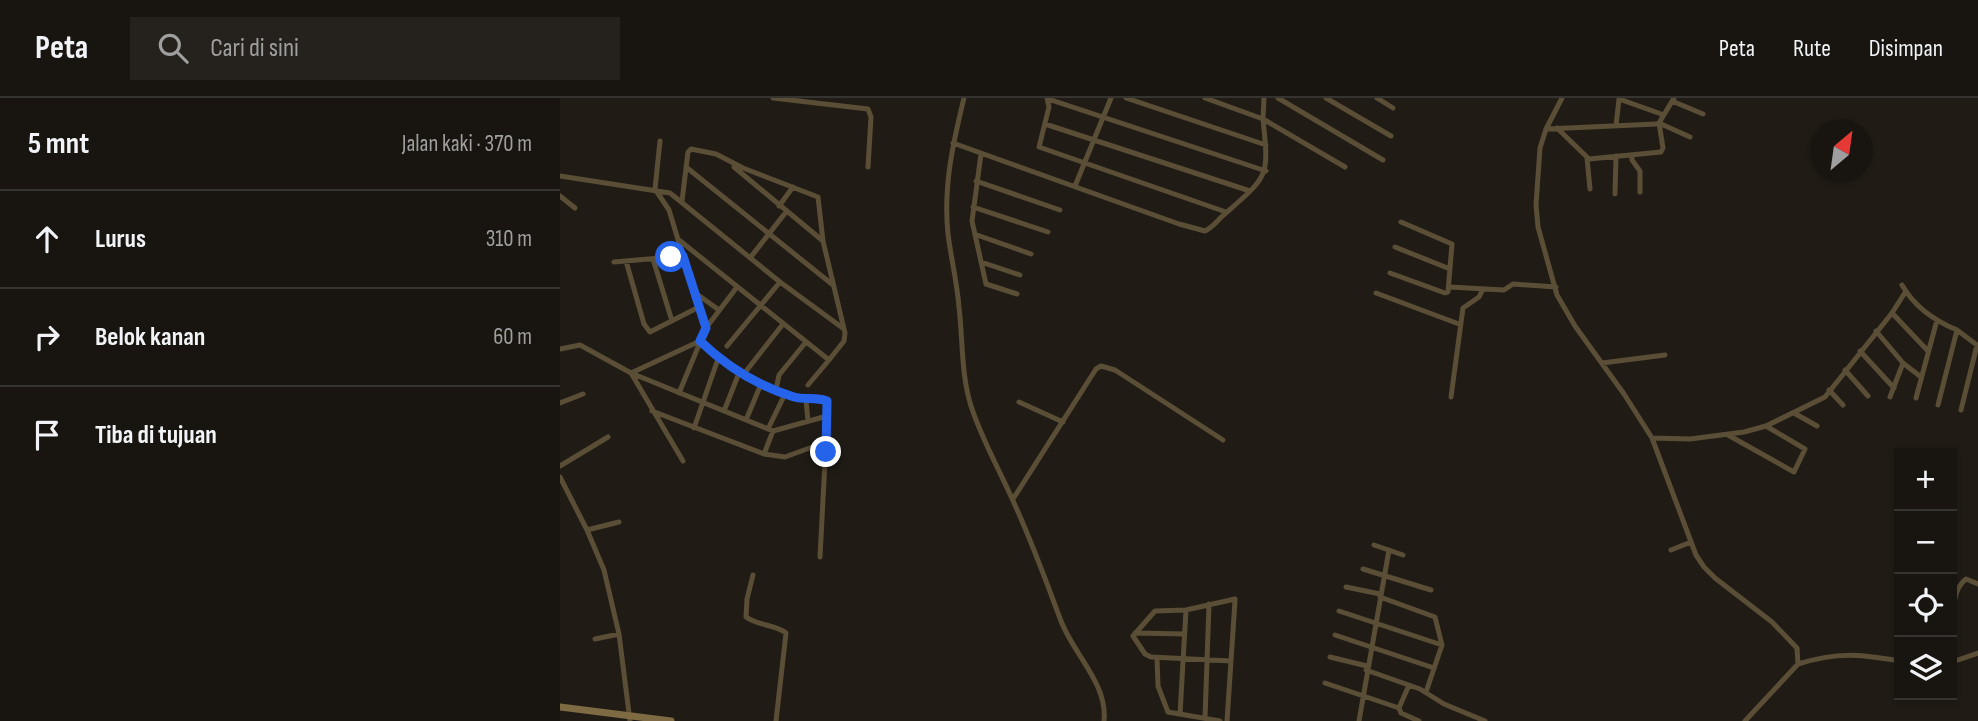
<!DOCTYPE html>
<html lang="id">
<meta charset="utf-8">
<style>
:root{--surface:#181510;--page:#25221e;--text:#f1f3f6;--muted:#9f9f9f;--line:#363430}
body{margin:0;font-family:"Sofia Sans Condensed",sans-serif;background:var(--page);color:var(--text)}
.controls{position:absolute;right:21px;bottom:21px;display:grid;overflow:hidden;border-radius:0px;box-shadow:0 2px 5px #0004}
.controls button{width:63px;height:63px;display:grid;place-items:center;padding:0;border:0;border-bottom:2px solid var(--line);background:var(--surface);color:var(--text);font:35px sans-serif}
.compass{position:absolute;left:1250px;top:21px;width:63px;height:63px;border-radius:50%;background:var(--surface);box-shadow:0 2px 5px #0004;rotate:29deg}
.stop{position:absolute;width:21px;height:21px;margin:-16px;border:5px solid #2563eb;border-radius:50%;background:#fff}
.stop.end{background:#2563eb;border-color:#fff;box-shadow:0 2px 7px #0008}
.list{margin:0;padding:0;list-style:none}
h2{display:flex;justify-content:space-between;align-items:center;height:91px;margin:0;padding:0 28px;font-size:30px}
h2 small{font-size:23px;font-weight:400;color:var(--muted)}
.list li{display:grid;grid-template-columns:46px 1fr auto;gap:21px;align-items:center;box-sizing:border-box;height:98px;padding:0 28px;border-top:2px solid var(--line)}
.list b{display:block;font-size:26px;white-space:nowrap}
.list em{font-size:23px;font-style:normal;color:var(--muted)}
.icon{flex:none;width:38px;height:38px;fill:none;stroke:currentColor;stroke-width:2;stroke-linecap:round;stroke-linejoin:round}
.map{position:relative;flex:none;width:1418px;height:623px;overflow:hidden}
header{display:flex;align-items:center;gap:42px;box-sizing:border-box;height:98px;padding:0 35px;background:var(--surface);border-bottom:2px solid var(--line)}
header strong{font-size:33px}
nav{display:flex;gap:38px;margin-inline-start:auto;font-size:24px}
.search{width:490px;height:63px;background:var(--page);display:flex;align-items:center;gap:18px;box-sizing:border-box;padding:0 24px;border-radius:0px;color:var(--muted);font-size:26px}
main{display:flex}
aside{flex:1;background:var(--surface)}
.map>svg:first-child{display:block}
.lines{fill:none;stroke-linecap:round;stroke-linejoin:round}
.street{stroke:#5b4e36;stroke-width:5}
.secondary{stroke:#7e6a43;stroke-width:7}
.route{stroke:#2563eb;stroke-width:9}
</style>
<header>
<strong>Peta</strong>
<div class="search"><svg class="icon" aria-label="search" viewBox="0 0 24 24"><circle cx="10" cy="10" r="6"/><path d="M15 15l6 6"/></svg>Cari di sini</div>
<nav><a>Peta</a><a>Rute</a><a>Disimpan</a></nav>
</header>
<main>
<aside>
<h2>5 mnt<small>Jalan kaki · 370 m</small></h2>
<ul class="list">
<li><svg class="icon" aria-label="ahead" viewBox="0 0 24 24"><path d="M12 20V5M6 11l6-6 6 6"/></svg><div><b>Lurus</b></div><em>310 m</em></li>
<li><svg class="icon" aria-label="right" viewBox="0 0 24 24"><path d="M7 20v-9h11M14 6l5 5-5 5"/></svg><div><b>Belok kanan</b></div><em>60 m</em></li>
<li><svg class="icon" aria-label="arrive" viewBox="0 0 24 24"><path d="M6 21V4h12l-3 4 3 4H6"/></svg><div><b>Tiba di tujuan</b></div></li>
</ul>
</aside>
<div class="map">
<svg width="1418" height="623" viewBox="0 0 1418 623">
<rect width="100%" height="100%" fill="#201c15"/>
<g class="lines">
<path class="street" d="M213,0L308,11L311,19L308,69
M404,0C393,45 383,89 388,136C391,160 397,184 399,209C403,243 401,276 411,308C422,342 440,373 454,405C472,444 486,483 501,523C514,557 548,586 544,623
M487,0L489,9L479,49L666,114
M566,0L706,47
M704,0L703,21L785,69
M718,0L823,62
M766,0L831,38
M817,0L833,10
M1002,0L986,31L980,50L976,107L978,129L997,197L1015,228L1064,296L1092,340L1136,457L1144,469L1155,480L1212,524L1237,550L1238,566L1185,623
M488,1L706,73
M1112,3L1143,16
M485,26L690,93
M1056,28L1059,1L1104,17
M997,30L1029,61L1101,54L1103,50L1099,25L1130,39
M986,31L1096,26L1099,25L1114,0
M393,45L619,126L645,133C654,129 658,121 666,115C709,77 709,79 703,21L645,0
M421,56L412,123L426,186L457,196
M1072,57V62L1080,73V94
M1027,60L1030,91
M126,69L273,187
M174,69L263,143
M0,78L110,95L220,184L284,231
M416,83L500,112
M515,88L551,0
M1055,96L1056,58
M0,98L15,110
M219,108L233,89
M413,109L488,134
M417,137L471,156
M119,142L269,262L284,243L285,235L263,143L258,99L183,70L156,56L131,51L128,54L122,103
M835,149L890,171
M190,160L226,114
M93,161L112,223
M66,163L84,226L90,234L139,209L123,158
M54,164L123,158L109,112L95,91L100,43
M421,164L460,177
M830,175L885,195L888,194L892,146L841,124
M1342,187C1354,208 1375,223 1397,232L1378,307
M889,189L944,192L953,186L996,189
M134,194L159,212
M816,195L899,226
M139,209L146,230
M1332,215L1367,252
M1397,232L1417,247L1401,312
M1316,233L1343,265L1361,279
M167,248L220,184
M0,251L20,247L71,275L213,333L267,318
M1300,253L1334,290
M1042,265L1105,257
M1285,272L1308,298
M183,277L223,226
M248,287L269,262
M216,292L219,277L246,244
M1269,292L1283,307
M119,295L146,230L177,189
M891,299L903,210L919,199L923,191
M1330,299L1343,265
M1356,300L1377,222
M246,302L248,323
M459,304L503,324
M0,305L23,296
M92,313L204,356L213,333
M164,313L179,275
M1234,315L1257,328
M186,322L201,286
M134,330L158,261
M208,331L225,296
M1168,337L1234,374L1245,351L1206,328
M1092,340L1130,341L1184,334L1206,328L1265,299L1332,215L1346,193
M204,356L225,359L266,344
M123,363L71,275L140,243C167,269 200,291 238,300C247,302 256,300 265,302L268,306L260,459
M0,368L48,339
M0,379L27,432L44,472L59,536L70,623
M453,401L536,271L541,268L555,272L663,342
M27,432L59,424
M814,447L843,457
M1111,452L1131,444
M803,471L871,492
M193,477L187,501L186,519C198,528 215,526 226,535L216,623
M786,489L820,496
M820,499L875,519L882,547L866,594
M779,513L882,547
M575,535L625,536
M775,537L874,570
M1392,538C1393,520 1391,492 1406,481L1418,486
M35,541L59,536
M770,559L807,568
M597,560L598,588L608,614L660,623
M1392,564L1418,555
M1238,566C1277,554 1299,556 1339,563
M806,572L860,591L884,606L925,623
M765,585L839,610L841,615L859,623
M839,610L849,587
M620,616L626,512
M645,620L649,506
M667,623L675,503V501L626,512L595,513L573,538L585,556L591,559L671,563
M799,623L829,452"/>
<path class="secondary" d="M0,609L111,623"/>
</g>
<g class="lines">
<path class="route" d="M111,159L123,158L146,230L140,243C167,269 198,288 234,299C245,302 256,299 267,303L266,354"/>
</g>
</svg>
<div class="controls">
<button>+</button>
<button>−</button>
<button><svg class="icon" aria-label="locate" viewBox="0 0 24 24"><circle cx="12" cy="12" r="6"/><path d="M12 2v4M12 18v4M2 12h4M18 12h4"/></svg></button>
<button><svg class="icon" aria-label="layers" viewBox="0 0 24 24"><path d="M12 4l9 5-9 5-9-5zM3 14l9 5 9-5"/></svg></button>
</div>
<svg class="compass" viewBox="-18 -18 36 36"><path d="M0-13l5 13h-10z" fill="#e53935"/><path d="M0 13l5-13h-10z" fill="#9f9f9f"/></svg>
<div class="stop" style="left:111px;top:159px"></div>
<div class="stop end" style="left:266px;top:354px"></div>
</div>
</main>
